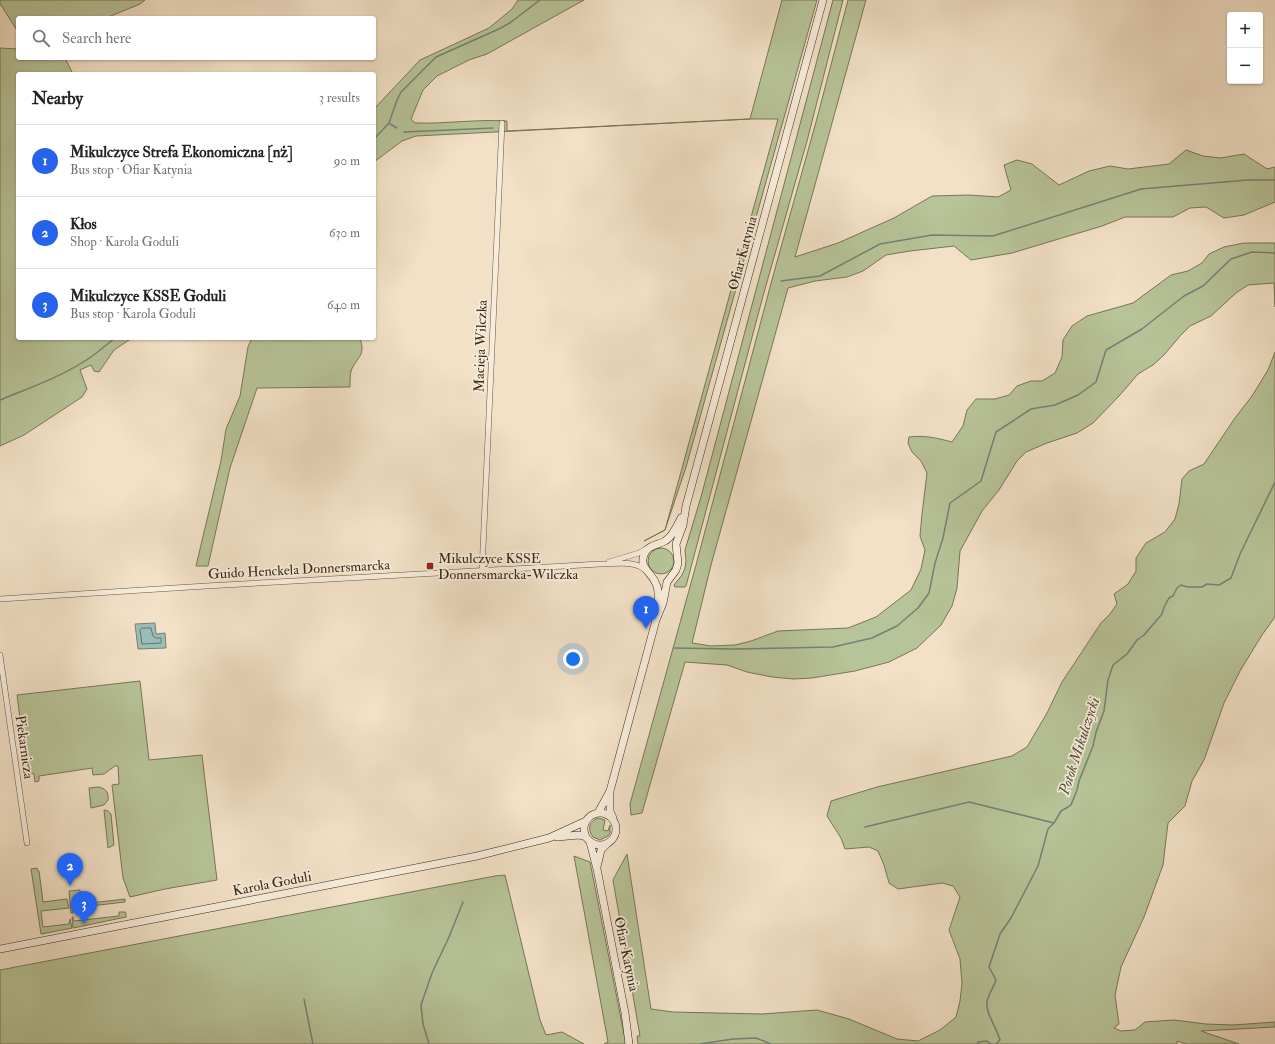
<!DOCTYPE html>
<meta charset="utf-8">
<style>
:root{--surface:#fff;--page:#f2f2f2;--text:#222;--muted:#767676;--line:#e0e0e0;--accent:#2563eb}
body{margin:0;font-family:"IM FELL Double Pica",serif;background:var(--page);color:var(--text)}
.controls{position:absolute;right:12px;top:12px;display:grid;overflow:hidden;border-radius:4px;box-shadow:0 1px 3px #0004}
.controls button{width:36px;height:36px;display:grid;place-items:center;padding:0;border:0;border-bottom:1px solid var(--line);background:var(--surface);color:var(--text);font:20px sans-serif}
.you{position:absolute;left:573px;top:659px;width:14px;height:14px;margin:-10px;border:3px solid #fff;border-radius:50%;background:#1a73e8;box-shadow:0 0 0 6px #1a73e833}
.badge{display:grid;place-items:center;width:26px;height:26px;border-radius:50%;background:var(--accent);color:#fff;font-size:13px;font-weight:700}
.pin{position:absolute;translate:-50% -33px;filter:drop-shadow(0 1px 2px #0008)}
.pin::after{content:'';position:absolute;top:21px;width:14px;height:12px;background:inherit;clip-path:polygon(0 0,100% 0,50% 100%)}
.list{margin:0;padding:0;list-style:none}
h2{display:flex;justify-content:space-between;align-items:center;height:52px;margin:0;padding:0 16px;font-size:17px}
h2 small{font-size:13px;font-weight:400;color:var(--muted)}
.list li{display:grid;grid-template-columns:26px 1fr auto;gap:12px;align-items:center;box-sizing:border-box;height:72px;padding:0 16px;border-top:1px solid var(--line)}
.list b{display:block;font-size:15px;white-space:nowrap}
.list p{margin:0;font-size:13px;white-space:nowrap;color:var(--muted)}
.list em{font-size:13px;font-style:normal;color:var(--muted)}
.icon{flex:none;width:22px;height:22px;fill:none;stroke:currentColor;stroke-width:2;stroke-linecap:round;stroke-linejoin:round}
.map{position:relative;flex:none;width:1275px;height:1044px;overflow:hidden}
.search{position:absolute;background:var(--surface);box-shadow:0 1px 3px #0004;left:16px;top:16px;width:360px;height:44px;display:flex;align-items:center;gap:10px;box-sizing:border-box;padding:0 14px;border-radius:4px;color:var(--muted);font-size:15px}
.panel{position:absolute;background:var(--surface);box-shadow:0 1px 3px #0004;left:16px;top:72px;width:360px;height:268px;border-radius:4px}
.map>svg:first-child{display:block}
.green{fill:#b7c398;stroke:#787656}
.water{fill:#9bbdb8;stroke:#748176}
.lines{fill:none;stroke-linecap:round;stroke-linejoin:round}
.shore{stroke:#6a7266;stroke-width:1}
.stream{stroke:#748176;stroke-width:1.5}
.street-casing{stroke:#675641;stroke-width:6}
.secondary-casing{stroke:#392814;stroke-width:8}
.street{stroke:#f7ecdb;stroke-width:5}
.secondary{stroke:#f7ecdb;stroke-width:7}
.poi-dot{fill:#8f2418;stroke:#f7ecdb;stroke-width:1.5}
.labels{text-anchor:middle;stroke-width:3.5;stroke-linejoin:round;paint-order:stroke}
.street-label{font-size:14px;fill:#392814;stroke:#f7ecdb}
.poi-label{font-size:14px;fill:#392814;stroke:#f7ecdb;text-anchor:start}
.water-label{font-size:15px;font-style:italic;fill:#524d3d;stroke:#f7ecdb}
</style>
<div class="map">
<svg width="1275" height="1044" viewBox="0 0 1275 1044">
<rect width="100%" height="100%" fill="#f2e1c7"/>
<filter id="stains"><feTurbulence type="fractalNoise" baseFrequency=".005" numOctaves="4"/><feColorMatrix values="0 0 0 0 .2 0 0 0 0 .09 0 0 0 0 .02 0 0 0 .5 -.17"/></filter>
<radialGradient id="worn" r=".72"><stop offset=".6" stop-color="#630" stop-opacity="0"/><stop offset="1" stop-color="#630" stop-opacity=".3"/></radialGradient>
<path class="green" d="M0,0H145L140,4L106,18H18V32L1,5H0Z
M518,0H584L487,54L469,60L437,76L423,90L411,119L415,123C445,124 476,119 507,121V131L750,119L782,0H817L686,467L665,530L644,541L665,530L778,119H750L416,136L402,141L374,162V109L420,60L489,28L512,9Z
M833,0H843L807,141L763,296L686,586L685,587H675L674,585L682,575L685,568L686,561L685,550L701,497Z
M848,0H866L795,257L838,243L894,218L932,196L969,195L998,197L1011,190L1004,165L1017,160L1032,164L1059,185L1089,171L1110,166L1128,169L1169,164L1186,150L1203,156L1221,158L1244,154L1267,169L1275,167V202L1244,215L1224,218L1206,207L1190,208L1173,217H1125L1102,226L1012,253L971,260L954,246L910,251L886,255L863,271L847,277L815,281L788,288L711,565L692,643L711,646L735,645L751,641L778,631L848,628L876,617L911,590L921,569L925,550L920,536L922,514L927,473L921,461L912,452L908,443L909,437C924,435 937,438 952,442L963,426L967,410L976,399H995L1009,395L1017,386L1031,381H1042L1055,373L1062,357L1063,340L1072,326L1087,316L1133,303L1171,275L1188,271L1202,263L1209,254L1224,247L1244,243H1275V307L1274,283L1248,285L1236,293L1211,316L1190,326L1180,336L1164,355L1153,365L1138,374L1119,396L1093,423L1077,433L1047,443L1026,452L1017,461L999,490L982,511L960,551L957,588L952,606L941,625L917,648L889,662L855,671L812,678L794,679L772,677L747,672L727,665L685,662L642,813L631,815L630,804L696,565L773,276L816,122Z
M0,48L18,49V58H65L73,74H18V338H132L114,350L99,372L94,371L91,365L80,370L87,389L82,397L24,435L0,446Z
M252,338H360C366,357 357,356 351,371C350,375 350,382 350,387L257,388L230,468L208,566H196L221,461L226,429L240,396L248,347Z
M1275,352V617L1262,635L1240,671L1224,703L1204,760L1192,781L1185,806L1168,823L1163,865L1144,917L1121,967L1115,995L1119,1024L1114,1028L1121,1031L1135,1030L1145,1022L1174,1020L1206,1024L1233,1025L1275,1022V1027L1201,1031L1239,1044H1186L1177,1041V1044H638L637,1036H640L613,880L627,854L651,1009L673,1012L762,1014L817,1010L849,1019L897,1039L918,1041L940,1030L956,1017L960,1001L962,983L960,959L949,930L960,897L953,886L942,883L898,889L889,883L884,865L878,851L869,847L845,849L841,838L827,816L831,801L877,787L1012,756L1027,747L1047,713L1062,682L1101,623L1110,614L1117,604L1114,594L1128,584L1136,571V558L1146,543L1165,532L1175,519L1179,504L1182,479L1189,471L1204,464L1235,418L1252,396L1268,370Z
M648 561a13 13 0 1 1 26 0a13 13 0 1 1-26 0Z
M140,681L149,760L202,755L217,880L165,889L130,897L123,878L112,785L119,784L118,766H115L104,774L93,775L92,768L39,776V781L35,782L34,774L27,772L17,695Z
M98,787C106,788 109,793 108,800L104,805L91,808L89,788Z
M104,810L108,811L111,814L114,845L108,848Z
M598,818L605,820L603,830L608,831L610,825V833L608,836L600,840L593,837C587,829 589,822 598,818Z
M574,856L590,862L626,1044H604L608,1042Z
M37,868L38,871H39L43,902L67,899L69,908L41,911L43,927L69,924L70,919L72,928L41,934L31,869Z
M505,875L540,1020L546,1035L562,1032L584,1044H0V970L495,876Z
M80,890L82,904L125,899V902L73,908V913H71L69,891Z
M119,912H125L126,914V917L73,928L72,917H73L74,921L119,916Z"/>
<path class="water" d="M155,623L156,634L165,633L166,648L138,649L135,624Z"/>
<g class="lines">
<path class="shore" d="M142,628H151L153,636L156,638H161V643L142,644L140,630Z"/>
<path class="stream" d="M390,124L397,128
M404,132L493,128
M374,139L389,123L397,100L401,92L436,57L501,28L511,22L540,0
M781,281L820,276L880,244L932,235L993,236L1141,189L1248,180H1275
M0,400C29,388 61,377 88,359C97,353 106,345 115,338
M674,648L735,649L833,647L872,638L897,626L918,608L929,593L935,563L943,538L950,503L981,481L996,432L1031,409L1055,405L1078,395L1096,382L1106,350L1142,329L1184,296L1203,286L1231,259L1252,252L1275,253
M865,827L969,802L1054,823
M304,999L313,1044
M429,1044L423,1024L421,1005L432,973L449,937L463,902
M700,1044L733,1039L756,1038L771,1044
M978,1044V1042L987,1041L991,1044
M996,1044L1000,1040C997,1028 985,1013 987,1001C989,994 994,986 996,980L989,967L1000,934L1011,918L1038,866L1048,829L1054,823L1061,811L1068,807L1071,805L1077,790L1079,781L1093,746L1096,732L1104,711L1108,680L1113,665L1127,654L1137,640L1144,635L1162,614L1164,607L1169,598L1173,596L1177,588L1181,585L1188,587H1202L1207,584L1219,585L1231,578L1240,554L1275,482"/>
<g class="street-casing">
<path id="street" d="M609,562L639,553L646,549
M482,571L502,123
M0,599L206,586L600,564C614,564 633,560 644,569
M0,655L27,843"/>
</g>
<g class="secondary-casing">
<path id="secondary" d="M657,612C658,603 660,592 656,584C652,572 636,567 646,551C651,544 659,545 665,541C673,536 677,526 681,518
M610,793V811L613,818
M584 829a16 16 0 1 1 32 0a16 16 0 1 1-32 0Z
M598,813L610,791L656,620L663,603L667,582L676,570L678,563L676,544L683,525L686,506L823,0
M557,837L579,835L586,837
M590,842L597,869L625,1013L629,1044
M597,867L601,850L607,844
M0,949L477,856L549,838L586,821"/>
</g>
<use href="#street" class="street"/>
<use href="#secondary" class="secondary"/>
</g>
<rect class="poi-dot" x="426" y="562" width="8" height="8" rx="2"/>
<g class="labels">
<g class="street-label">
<text transform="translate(742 253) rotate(-75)" y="5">Ofiar Katynia</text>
<text transform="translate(480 346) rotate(-88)" y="5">Macieja Wilczka</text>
<text transform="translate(299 569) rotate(-3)" y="5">Guido Henckela Donnersmarcka</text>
<text transform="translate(25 747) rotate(82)" y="5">Piekarnicza</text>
<text transform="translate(272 883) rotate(-11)" y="5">Karola Goduli</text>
<text transform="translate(627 954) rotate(78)" y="5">Ofiar Katynia</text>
</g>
<g class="poi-label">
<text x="438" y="563">Mikulczyce KSSE<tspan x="438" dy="16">Donnersmarcka-Wilczka</tspan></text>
</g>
<g class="water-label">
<text transform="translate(1079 746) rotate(-72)" y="5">Potok Mikulczycki</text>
</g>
</g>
<rect width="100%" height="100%" filter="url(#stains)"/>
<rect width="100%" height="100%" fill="url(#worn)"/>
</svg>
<div class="controls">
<button>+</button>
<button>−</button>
</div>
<div class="you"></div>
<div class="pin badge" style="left:646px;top:629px">1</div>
<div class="pin badge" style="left:70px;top:886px">2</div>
<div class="pin badge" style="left:84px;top:924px">3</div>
<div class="search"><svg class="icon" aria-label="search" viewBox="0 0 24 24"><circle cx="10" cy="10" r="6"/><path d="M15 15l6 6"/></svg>Search here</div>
<section class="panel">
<h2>Nearby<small>3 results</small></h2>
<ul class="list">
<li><span class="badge">1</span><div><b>Mikulczyce Strefa Ekonomiczna [nż]</b><p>Bus stop · Ofiar Katynia</p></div><em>90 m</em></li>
<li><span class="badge">2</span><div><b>Kłos</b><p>Shop · Karola Goduli</p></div><em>630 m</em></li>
<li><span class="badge">3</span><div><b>Mikulczyce KSSE Goduli</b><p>Bus stop · Karola Goduli</p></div><em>640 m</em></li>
</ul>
</section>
</div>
